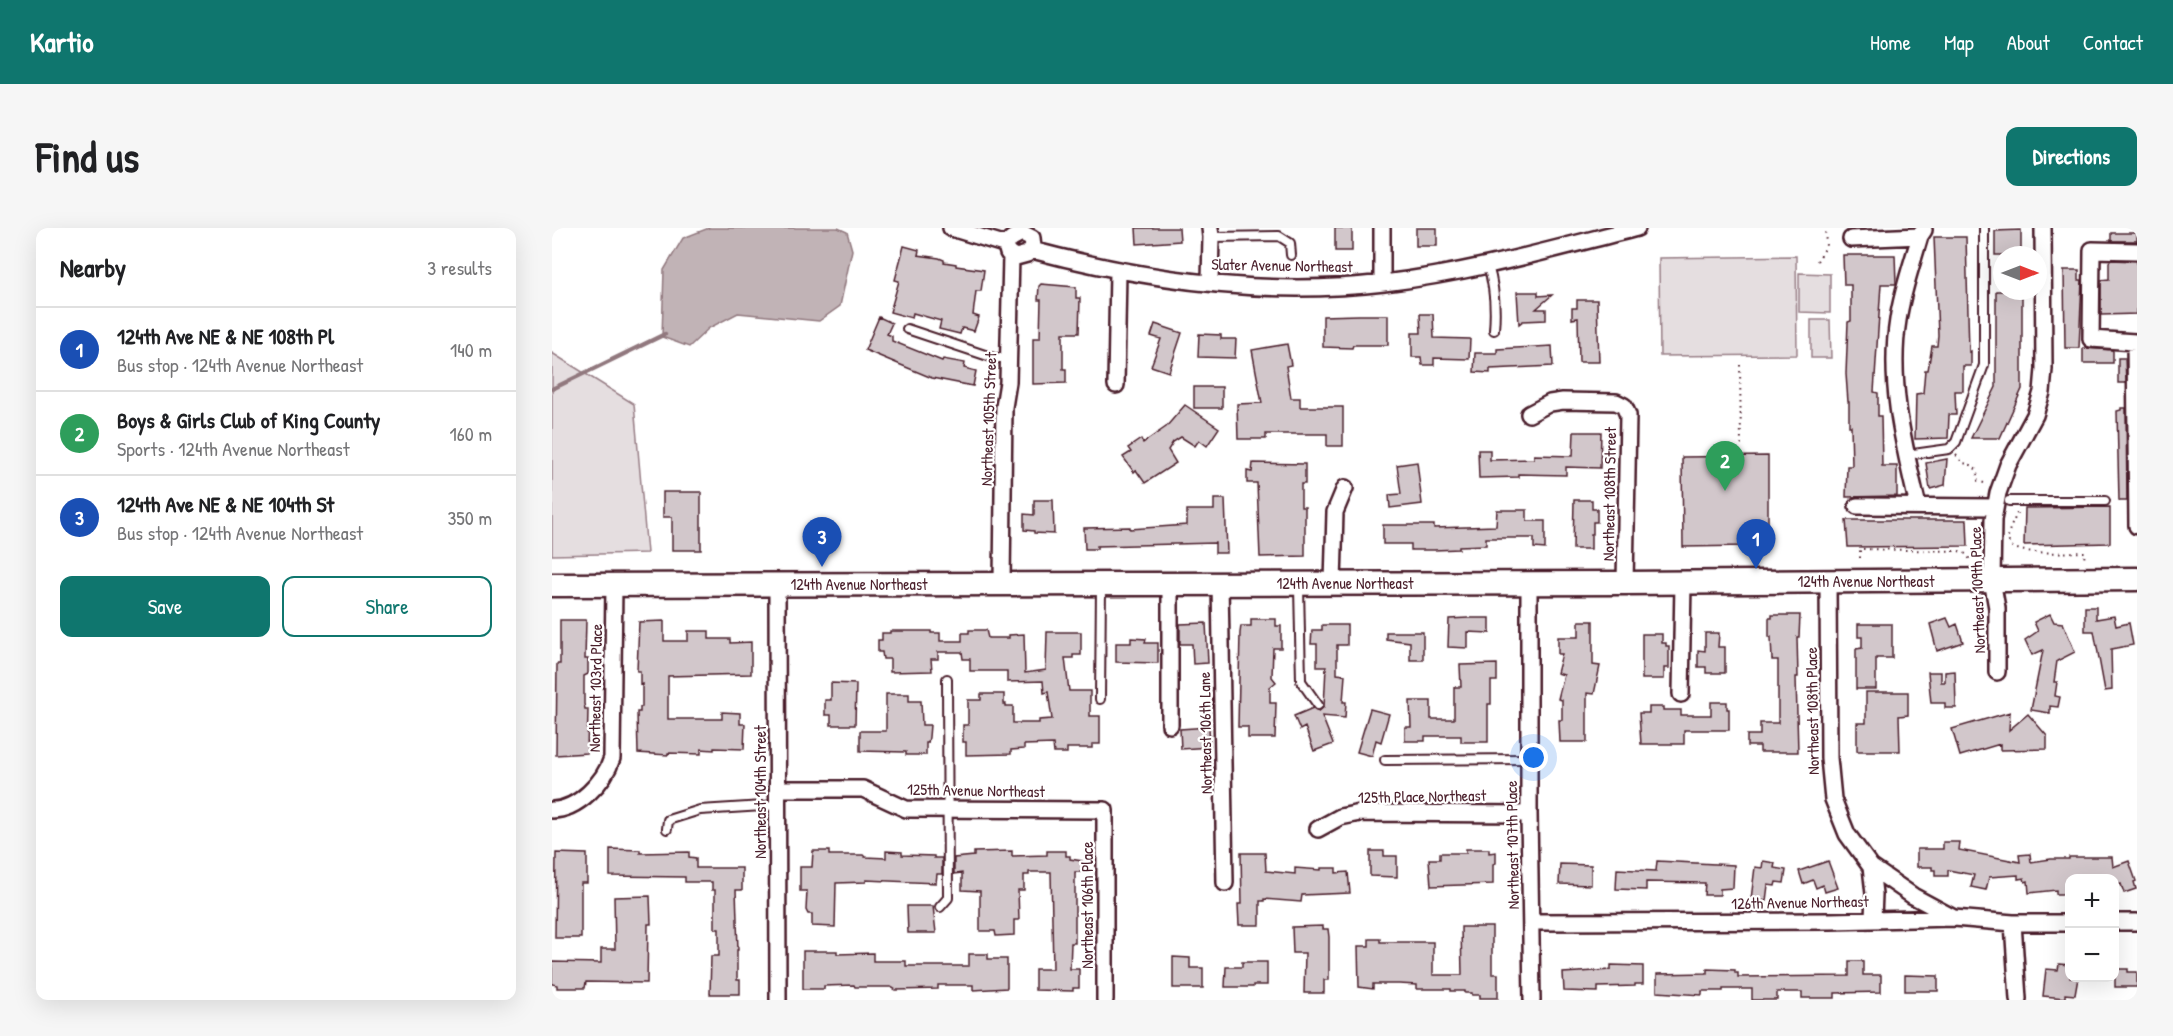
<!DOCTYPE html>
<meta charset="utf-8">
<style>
:root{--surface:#fff;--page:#f6f6f6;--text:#202124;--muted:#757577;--line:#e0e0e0;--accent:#0f766e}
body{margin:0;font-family:"Patrick Hand",sans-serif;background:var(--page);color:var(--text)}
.controls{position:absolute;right:18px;bottom:18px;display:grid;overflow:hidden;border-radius:12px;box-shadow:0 6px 24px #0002}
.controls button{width:54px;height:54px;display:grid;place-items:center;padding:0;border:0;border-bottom:2px solid var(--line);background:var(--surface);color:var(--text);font:30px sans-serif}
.compass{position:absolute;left:1441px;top:18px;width:54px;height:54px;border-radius:50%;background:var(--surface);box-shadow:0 6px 24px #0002;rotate:90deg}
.you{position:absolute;left:982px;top:530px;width:21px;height:21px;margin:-15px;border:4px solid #fff;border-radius:50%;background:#1a73e8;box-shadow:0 0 0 9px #1a73e833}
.badge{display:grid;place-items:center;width:39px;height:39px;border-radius:50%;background:var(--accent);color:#fff;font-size:20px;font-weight:700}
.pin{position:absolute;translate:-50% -50px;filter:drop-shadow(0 2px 3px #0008)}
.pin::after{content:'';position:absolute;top:32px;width:21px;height:18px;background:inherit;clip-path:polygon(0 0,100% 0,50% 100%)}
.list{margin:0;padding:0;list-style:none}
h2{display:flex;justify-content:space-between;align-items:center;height:78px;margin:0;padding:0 24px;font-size:26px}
h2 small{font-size:20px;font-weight:400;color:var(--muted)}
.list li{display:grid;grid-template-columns:39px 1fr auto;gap:18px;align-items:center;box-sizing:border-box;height:84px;padding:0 24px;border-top:2px solid var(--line)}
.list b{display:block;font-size:22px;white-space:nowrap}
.list p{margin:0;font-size:20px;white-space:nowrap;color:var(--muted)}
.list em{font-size:20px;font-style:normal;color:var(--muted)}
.actions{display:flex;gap:12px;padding:18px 24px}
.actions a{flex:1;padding:14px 0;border:2px solid var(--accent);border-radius:12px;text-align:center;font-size:21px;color:var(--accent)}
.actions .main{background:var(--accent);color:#fff}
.map{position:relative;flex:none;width:1585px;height:772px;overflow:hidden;border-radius:12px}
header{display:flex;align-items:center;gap:36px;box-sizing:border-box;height:84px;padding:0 30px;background:var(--accent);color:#fff}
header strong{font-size:28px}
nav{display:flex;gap:33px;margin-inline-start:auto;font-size:21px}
.intro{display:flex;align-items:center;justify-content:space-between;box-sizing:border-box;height:144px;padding:0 36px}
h1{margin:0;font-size:42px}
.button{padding:15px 27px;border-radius:12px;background:var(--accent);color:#fff;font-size:21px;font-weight:700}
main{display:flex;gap:36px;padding:0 36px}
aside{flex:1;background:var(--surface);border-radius:12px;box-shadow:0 6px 24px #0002}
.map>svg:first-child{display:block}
.green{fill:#e5dee0;stroke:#987e86;stroke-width:1.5}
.water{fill:#c1b3b6;stroke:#91787e;stroke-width:1.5}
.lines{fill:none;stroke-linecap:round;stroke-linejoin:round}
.stream{stroke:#91787e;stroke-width:4.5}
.building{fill:#d2c7cb;stroke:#4a1f2b;stroke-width:1.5}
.service-casing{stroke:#4a1f2b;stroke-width:12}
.minor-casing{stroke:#4a1f2b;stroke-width:20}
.secondary-casing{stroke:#4a1f2b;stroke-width:27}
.path{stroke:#4a1f2b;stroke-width:2;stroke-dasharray:1.5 4.5;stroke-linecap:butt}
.service{stroke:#fff;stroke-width:8}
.minor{stroke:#fff;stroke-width:15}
.secondary{stroke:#fff;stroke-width:22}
.labels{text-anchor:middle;stroke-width:4.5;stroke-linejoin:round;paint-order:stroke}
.street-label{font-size:16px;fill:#4a1f2b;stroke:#fff}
</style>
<header>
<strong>Kartio</strong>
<nav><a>Home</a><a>Map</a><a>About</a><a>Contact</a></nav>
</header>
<div class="intro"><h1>Find us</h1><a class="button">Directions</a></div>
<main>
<aside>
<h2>Nearby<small>3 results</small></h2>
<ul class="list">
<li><span class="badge" style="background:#1a4fb4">1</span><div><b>124th Ave NE &amp; NE 108th Pl</b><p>Bus stop · 124th Avenue Northeast</p></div><em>140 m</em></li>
<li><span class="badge" style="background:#2e9e5b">2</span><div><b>Boys &amp; Girls Club of King County</b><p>Sports · 124th Avenue Northeast</p></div><em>160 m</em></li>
<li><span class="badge" style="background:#1a4fb4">3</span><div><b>124th Ave NE &amp; NE 104th St</b><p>Bus stop · 124th Avenue Northeast</p></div><em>350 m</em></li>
</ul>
<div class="actions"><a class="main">Save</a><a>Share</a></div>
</aside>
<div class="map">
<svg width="1585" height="772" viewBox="0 0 1585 772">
<rect width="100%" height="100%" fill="#fff"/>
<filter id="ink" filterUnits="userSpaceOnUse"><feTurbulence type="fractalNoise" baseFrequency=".0167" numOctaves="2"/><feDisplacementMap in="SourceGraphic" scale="12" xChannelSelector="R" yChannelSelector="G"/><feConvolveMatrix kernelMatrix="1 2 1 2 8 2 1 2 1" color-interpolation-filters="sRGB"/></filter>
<g filter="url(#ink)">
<path class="green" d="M1244,28L1245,127L1108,128L1107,30Z
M1247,45L1278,46V85L1247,84Z
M1259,92H1278L1279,130H1259Z
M0,125L82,176L95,325L0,327Z"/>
<path class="water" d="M157,0H286L295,4L300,22L288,78L267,93L186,85L157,100L137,119L110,109L112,42L131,10Z"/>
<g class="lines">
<path class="stream" d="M0,161L113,106"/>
</g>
<path class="building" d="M584,0H627L628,13L585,16Z
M783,0H800V23H783Z
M864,0H885V18H864Z
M1469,2V27H1443V3Z
M1559,5H1585V13H1559Z
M1382,9H1414L1417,124L1419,123V138H1411V163H1403L1404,187H1397L1396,210L1363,211L1364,166L1371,165L1373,142H1376L1380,118H1385L1386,107Z
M352,18L367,22L366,27L387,30L392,32V34L404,36V38L432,42L429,63H424L421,87L427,89L422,103L410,100L408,106L387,101L389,93L361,85L360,90L338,84L347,53L343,52Z
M1291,27H1343L1344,56H1329L1322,164L1326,165V188H1329L1330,238H1345V268L1294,269L1295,238H1300L1299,198H1297V174H1296L1294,146L1296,94L1299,93V57H1292Z
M1559,32L1585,33V86L1549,87V52L1557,51V34Z
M1512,42H1527V52H1530L1527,120H1513Z
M489,56L524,59V70H528L527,105H511V141H514V155L481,156V110H488L489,72H486L487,58Z
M1444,63H1470V161L1448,210H1419L1444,159Z
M965,64H986V68L1000,67L984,81H994V92L971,93L967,96Z
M1025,72H1045L1047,134H1027L1026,90L1020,91V80H1025Z
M868,86H881L882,110L918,111L917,131L882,130V137H870L869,129H860V105H869Z
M807,87H836V117H801L800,120L771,119V88Z
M327,89L340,95L335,106L340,108V113L390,133L391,131L413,135L412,140L424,143L421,158L380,150L313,122Z
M603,96L630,105L617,144L599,138L609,111L599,108Z
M647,106L669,107V111H684L683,130L646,129Z
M735,116L739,137L734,138L739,170H748V179H791V218H775V206H714V211H686L685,176L710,175L700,122Z
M1000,118L1001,138L938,141V145L922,144L923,125H945V121Z
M1531,120L1560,122L1561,123V135H1531Z
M1566,130H1573L1574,155H1566Z
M642,159H670V180H642Z
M633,177L667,200L655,218L647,212L643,218L629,209L621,214L616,222L624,235L593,255L584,242L582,244L571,229L579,224L576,220L589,211L591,215L614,199Z
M1569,180H1574L1575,273H1567L1565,183L1569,182Z
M1022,204H1049L1048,240L1014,239V247L966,246V249L927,250L926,222H938V232L982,231V227L1021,228Z
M1216,228V296L1194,297V318L1131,319L1130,229Z
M1395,231L1393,257L1378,261L1374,235Z
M865,234L870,276L838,280L837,267L849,266L845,237Z
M701,235L753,236V256H749V279H753V328L708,329L705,255H695V243L700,244Z
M111,264H149V322H120V289H111Z
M662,271H673L675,325H663V315L545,318V321H533L532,300L578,299V301L635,297V282H662Z
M482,272H501L502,306L482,305V303L472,302V286L482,287Z
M1022,272H1040V281H1045V294H1041V306H1039V321H1021Z
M1558,279V315L1472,317L1473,280Z
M945,282H975V293H993V321L982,320V310H934V317L907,318V321L882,322H859V316H831V297H882V300L944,298Z
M1294,292H1415L1416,318L1296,319Z
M1533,379H1544V391L1562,388L1564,398L1577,395L1581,417L1559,421L1560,462L1553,463L1542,403H1533Z
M1498,386L1502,394L1511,395L1523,424L1505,433L1502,454H1505L1503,468L1508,469L1506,479L1498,478V485L1479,482L1491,422L1480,427L1473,412L1486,403L1482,394Z
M1220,387H1248L1247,409H1245L1246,449H1244L1246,524H1208V518H1195V507H1208V495H1226V432H1220L1219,409H1217V390H1220Z
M916,390H938V405L916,404V420L896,419L897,391Z
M1395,390L1399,399L1405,396L1411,414L1385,423L1378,396Z
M699,391H724V398H729V420H721L720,449L724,454L718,459V475H724L723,510H696V499H686L688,405L689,398H699Z
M8,392H34L33,431H36V446L32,448V476L33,481H36L35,525L4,527L5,436H8Z
M112,393V413H136V403H157V411H178V415L199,414V446L116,448V491H170V484L188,485V496H193L192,521L162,520V522L149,521V526L116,525V527L86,525L85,484H88V479H90V456L88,457V443H85L87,394Z
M1027,393H1041V437L1048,438L1042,466L1035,465V514H1008L1007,492H1010V472L1006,471L1012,447L1005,445L1010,426H1006V409H1027Z
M654,395L656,435L641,436L640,416H628V396Z
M1306,396H1340V430H1324V461H1304V421L1310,420V409H1306Z
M770,397H795V417H785V446L793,447L791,474H794L793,490L770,488L781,516L762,523L753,499L748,502L742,488L761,480L767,483L772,479L774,439H765V416H759L760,402H770Z
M417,402H434L436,410H457V407L472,406L473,445L494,442L495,404H529V427H521V430H513L517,463H538V488H548V516H540V520H515V525H502L501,516L472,517V521L459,522V526L414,527V514H411V497H416V472H429V466H452V476H454V478H461V495H487V492L500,491L496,464L492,465L491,453L455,454V443H418V431H411L410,424H386V431H379L380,443L338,444V431H331L330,424H326V412H330V405H338V403H379V405H388V413H410V405H417Z
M834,404H871V432H858V414L834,411Z
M1153,405H1167L1166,419H1173V445H1154V439H1146V422L1153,423Z
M1090,406H1110V415H1114V418H1117V440H1112V451H1090Z
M579,410L594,411L593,415H606V435L564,434V415H579Z
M945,436V453H939V476H936V514H909V508H873V513H853V499H859L858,473H879V491H902V459H909L908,437Z
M1403,443L1404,480H1393V475H1379L1376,444H1389V454H1393V444Z
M279,455L304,456L303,497H279V487H273V472H279Z
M1314,464H1356V487L1347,488L1348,523H1305V495H1314Z
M334,466H357V473H369L370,497H378L377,509L376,515H374V527H354V524L308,523V503H334Z
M1159,474H1175V481H1177V502H1132V516H1089L1087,485H1097V479H1111V482H1129V487H1159Z
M818,481L837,486L829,514L824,512L820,528L805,524Z
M1458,484L1457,502L1476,486L1495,508V521L1448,522V516L1408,528L1400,501Z
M657,499L658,519L629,521L628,501Z
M1391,614H1408L1407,622L1468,634L1467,627L1478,626L1479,634L1499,631H1517V629H1560L1561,639L1577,633L1584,653L1582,654L1584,661L1572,665L1569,656L1563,658V651H1518L1516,666H1504V662L1477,665L1476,653L1473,654L1472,650L1466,651V647L1437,649L1434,662L1419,659L1422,647L1396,642V648H1383V642H1380V639H1365V621H1391Z
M58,621L88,622V625L137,624V629L144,630V640H190V662H184L186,722H185V752H188V766H158L159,728H167V701H163V662H160V654H133V649L58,648Z
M914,621H937V625L944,624V635L941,636V656L879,658L877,631H888V625H914Z
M261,623H277V627H311L313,629L334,630V623L350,624V627L382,628V630H390V646H385L384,655L314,652V654L284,655L283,699L260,698V686H256L254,682L255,663H248V639H260Z
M460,623V628L495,627V623H514V628H518V631L530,633V644H523V715H519L518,741H527V760H521V763L483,762V741H501L499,644H477V647H472V662H466L467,692H462V707L444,708L443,703H428V663L410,662V645L402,646V630L422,628V624Z
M818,623H832V628H845V649L818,648Z
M4,625L35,626V655H29V710H3Z
M689,625H713L714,643L743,646V640L769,642V640H784V645L796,644L798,665L750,667L749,674L712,671V673H708V697H687L686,676H690Z
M1105,633L1182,637L1181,660L1168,661V667H1152L1153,655L1094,654V662L1064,661L1065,641L1104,643Z
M1211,633L1223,635L1222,640L1234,642L1232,655L1224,654L1223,658L1216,657L1214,673L1199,671L1203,639L1210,640Z
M1276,633L1286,660L1273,664L1271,657L1264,660L1261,652L1251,656L1247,643Z
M1008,636L1039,637V657L1007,656Z
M98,668L99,696H96L95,755L34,754L33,760H5V757L0,756V734L49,735V721H63L62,669Z
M355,678H381L384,705H356Z
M771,698V701H776L777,709V752H772V765H752L753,725H741L740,699Z
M909,699H940V746H946V770H928V767H920V765H913V763H899V761H865V757L847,756H821V761L807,759L806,718H817V711H828V714H881V747H910Z
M251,723H285V726L321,725V733H354V738H417V726H436V731H455V760L421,762V757H386V761L344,762L339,759H303L302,757L272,758V761H251Z
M621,729L638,730V740H651V760H621Z
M1297,733H1311V747H1329V764L1283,765V770H1250V764H1225V772H1200V761H1171V763H1150V767L1105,764V746L1155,745V741L1183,742V745H1186V749L1297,748Z
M690,734H715V757H701V759H673L674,739H690Z
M1507,736L1518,737V750H1526L1523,767L1513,766V770L1491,768L1494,741L1506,742Z
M1059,737L1091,738V756H1083V758L1046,759V764L1012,763L1011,745L1059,742Z
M1563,741H1576V744H1585V759H1563Z
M1353,747L1386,748V763H1353Z"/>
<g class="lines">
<g class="service-casing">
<path id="service" d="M659,9L727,8L738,15L739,27
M936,38C943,60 944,79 942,102
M355,101L442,130H456
M1354,227L1397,221L1404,214L1432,137V0
M1457,273H1553
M747,359L749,453L766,477
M548,471L549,357
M833,532L977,531
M115,601L116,592L148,582L226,577
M388,679L396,670L395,451"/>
</g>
<g class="minor-casing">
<path id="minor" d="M399,0L455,17
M658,0L659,9L658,54
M830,0V55
M468,6H472L480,10L481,19L475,26L464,29L456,25C452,14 459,10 468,6Z
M1299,11L1368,8L1372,2
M480,22C593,52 715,69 832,55C918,45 1001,21 1085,0
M1585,23L1540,22L1539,111L1583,114L1585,298
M564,157L566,43
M977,186L998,175L1011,173L1064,174L1072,178L1076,187L1073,355
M1305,278L1443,279
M1366,278C1352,218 1336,155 1346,92C1350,64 1360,36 1368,8
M1276,352L1277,530L1281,571L1295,606L1319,639L1361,668L1400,689
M450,355L452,179L456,154L459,28
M668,355L673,655
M781,355L783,284L793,260
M977,355V586L980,772
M225,356L226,772
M618,356V497
M1445,444V380L1440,352L1441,292L1446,265L1456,237L1483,187L1490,164L1492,141L1491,0
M1129,466L1131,355
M227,561H311L354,581L553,582V772
M0,582C26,582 53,553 60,530L62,357
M766,601L788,589L808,585L977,586
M1319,639L1322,666L1321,691
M979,694L1279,693L1402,690L1461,695H1518
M1562,694H1585
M1461,695L1466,771"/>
</g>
<g class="secondary-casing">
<path id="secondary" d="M0,357L1073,355L1585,351"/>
</g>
<path class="path" d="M1265,33L1274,19L1273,0
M1188,137L1189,218
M1404,227L1411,235C1424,237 1425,241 1426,253L1435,256
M1465,285C1462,294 1452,307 1458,316C1464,328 1519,324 1533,324L1532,331
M1308,330V321L1407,323L1414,326L1419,333"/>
<use href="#service" class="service"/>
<use href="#minor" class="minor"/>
<use href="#secondary" class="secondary"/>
</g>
</g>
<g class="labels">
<g class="street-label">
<text transform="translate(730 37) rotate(1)" y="6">Slater Avenue Northeast</text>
<text transform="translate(436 191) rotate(-88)" y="6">Northeast 105th Street</text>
<text transform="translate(1057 266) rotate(-89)" y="6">Northeast 108th Street</text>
<text x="1314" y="359">124th Avenue Northeast</text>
<text x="793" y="361">124th Avenue Northeast</text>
<text x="307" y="362">124th Avenue Northeast</text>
<text transform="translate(1425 362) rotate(-92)" y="6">Northeast 109th Place</text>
<text transform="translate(43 460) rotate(-89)" y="6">Northeast 103rd Place</text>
<text transform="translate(1260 483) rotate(-91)" y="6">Northeast 108th Place</text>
<text transform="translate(653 505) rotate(-91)" y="6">Northeast 106th Lane</text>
<text transform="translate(424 562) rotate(1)" y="6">125th Avenue Northeast</text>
<text transform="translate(208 564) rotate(-90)" y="6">Northeast 104th Street</text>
<text transform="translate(870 568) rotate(-1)" y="6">125th Place Northeast</text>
<text transform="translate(960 617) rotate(-91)" y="6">Northeast 107th Place</text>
<text transform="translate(1248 674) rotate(-1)" y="6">126th Avenue Northeast</text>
<text transform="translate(535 677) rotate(-90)" y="6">Northeast 106th Place</text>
</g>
</g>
</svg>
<div class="controls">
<button>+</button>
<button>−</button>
</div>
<svg class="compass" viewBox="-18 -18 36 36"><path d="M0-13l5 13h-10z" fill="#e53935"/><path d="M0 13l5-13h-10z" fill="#757577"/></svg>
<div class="you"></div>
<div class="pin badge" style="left:1204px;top:341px;background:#1a4fb4">1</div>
<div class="pin badge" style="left:1173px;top:263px;background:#2e9e5b">2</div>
<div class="pin badge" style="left:270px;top:339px;background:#1a4fb4">3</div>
</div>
</main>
